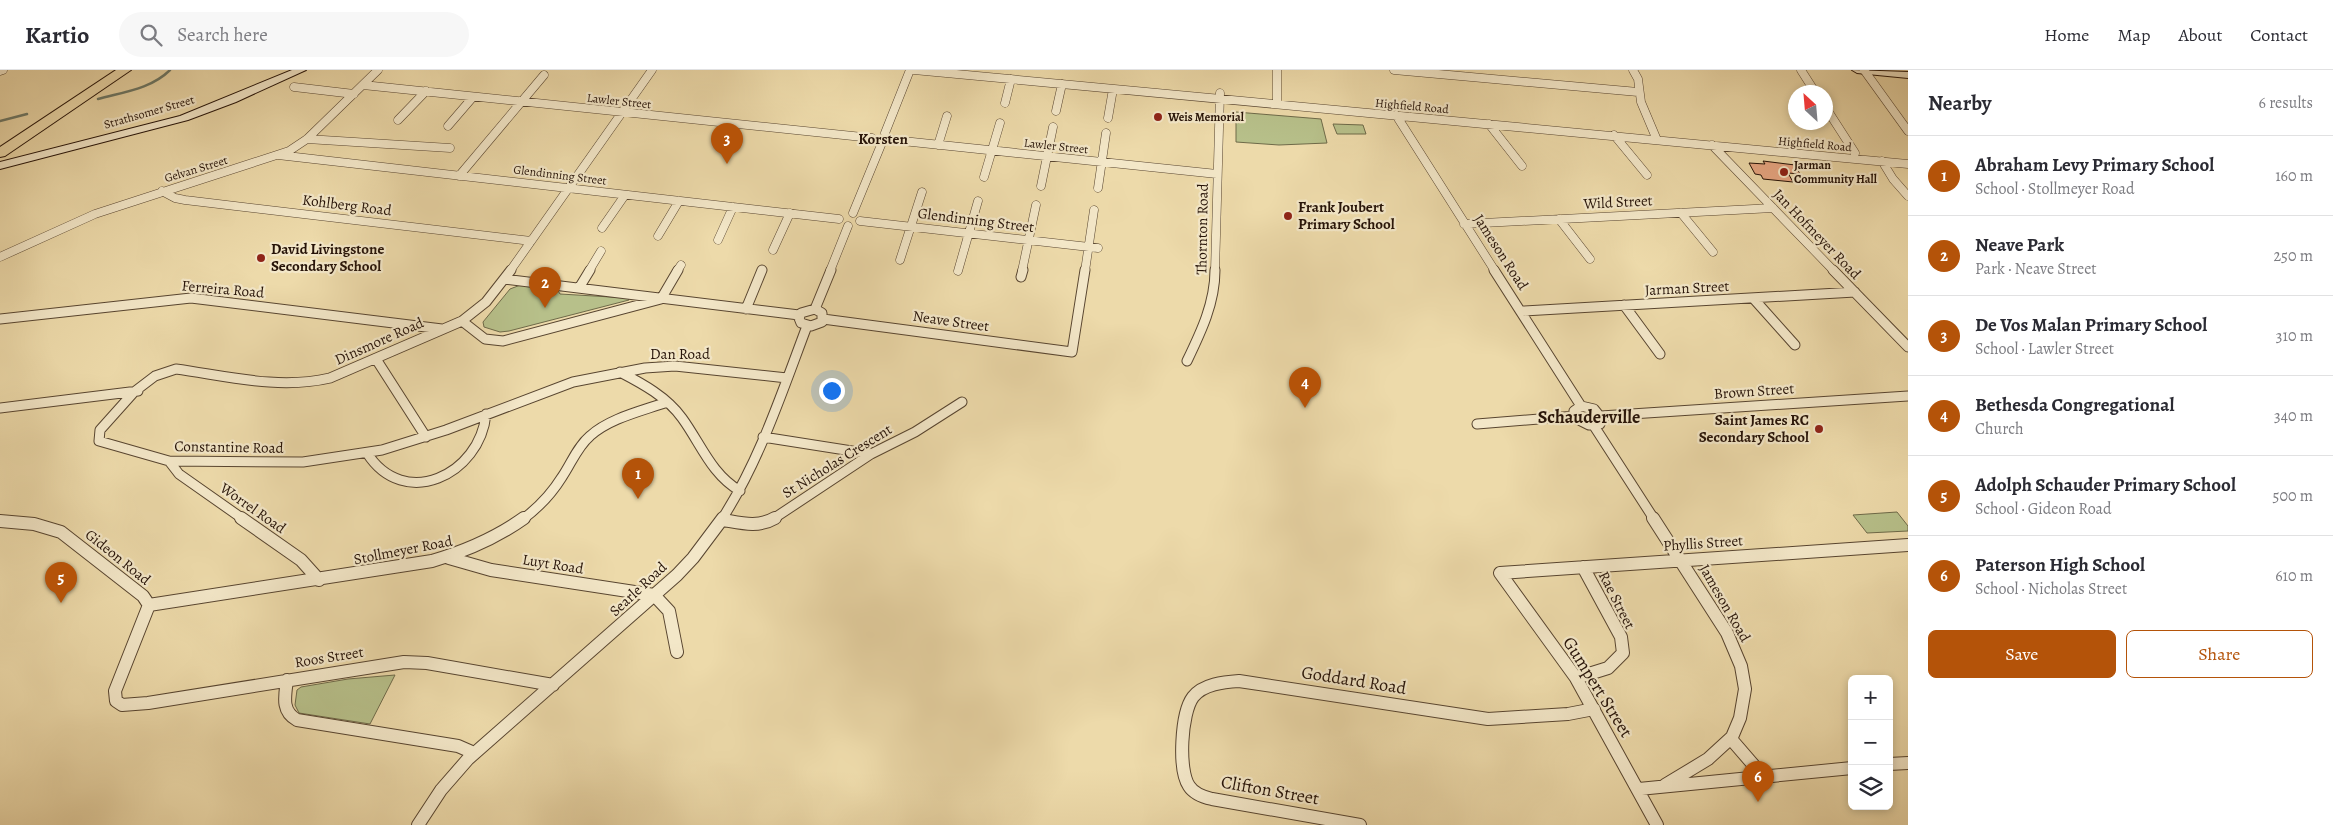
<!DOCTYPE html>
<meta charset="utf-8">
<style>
:root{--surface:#fff;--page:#f7f7f7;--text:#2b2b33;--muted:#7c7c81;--line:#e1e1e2;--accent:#b45309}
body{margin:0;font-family:Alegreya,serif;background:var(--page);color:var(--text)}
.controls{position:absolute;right:15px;bottom:15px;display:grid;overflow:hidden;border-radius:8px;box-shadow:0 2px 8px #0003}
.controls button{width:45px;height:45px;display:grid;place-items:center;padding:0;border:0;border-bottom:1px solid var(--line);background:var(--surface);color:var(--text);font:25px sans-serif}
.compass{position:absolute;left:1788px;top:15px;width:45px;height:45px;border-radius:50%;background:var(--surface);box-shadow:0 2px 8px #0003;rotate:334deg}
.you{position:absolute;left:831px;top:320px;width:18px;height:18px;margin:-12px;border:4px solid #fff;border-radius:50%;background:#1a73e8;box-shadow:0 0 0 8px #1a73e833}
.badge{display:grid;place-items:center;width:32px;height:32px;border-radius:50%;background:var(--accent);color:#fff;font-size:16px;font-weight:700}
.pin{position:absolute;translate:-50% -41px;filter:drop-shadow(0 1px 2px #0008)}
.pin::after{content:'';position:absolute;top:26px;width:18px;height:15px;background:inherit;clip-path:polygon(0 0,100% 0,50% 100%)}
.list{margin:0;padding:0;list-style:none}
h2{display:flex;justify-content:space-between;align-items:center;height:65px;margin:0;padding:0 20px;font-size:21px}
h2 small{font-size:16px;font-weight:400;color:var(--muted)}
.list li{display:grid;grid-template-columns:32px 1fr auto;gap:15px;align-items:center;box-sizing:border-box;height:80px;padding:0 20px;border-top:1px solid var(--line)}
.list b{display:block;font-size:19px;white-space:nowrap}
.list p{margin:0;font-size:16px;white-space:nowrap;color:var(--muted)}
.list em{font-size:16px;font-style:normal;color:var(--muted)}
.actions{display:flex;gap:10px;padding:15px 20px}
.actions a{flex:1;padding:11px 0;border:1px solid var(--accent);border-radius:8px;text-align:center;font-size:18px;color:var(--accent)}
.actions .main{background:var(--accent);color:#fff}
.icon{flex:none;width:28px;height:28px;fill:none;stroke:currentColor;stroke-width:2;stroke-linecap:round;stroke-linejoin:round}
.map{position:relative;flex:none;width:1908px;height:755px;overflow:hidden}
header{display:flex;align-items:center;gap:30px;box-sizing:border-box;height:70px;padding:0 25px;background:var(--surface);border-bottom:1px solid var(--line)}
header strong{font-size:24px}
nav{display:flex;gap:28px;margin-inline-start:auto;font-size:18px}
.search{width:350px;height:45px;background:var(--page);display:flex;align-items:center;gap:12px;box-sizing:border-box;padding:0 18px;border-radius:28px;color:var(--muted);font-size:19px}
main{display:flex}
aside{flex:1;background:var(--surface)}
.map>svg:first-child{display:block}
.green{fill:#b7c08a;stroke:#6e6a49}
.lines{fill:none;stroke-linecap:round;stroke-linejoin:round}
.stream{stroke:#6c7867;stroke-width:2.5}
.building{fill:#e6a682;stroke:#261308}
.street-far2-casing{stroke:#584530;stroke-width:9}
.street-far1-casing{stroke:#584530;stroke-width:11}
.street-casing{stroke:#584530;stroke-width:14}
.secondary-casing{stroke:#261308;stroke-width:2}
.highway-casing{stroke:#261308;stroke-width:2}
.street-far2{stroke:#f3e7c8;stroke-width:8}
.street-far1{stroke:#f3e7c8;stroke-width:9}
.street{stroke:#f3e7c8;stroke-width:12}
.secondary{fill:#f3e7c8;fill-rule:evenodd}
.highway{fill:#eddaaa;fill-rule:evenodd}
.poi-dot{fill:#8f2418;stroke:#f3e7c8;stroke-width:2}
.labels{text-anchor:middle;stroke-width:4.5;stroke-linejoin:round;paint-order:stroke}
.far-street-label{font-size:12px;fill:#261308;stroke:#f3e7c8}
.far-poi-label{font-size:12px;font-weight:bold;fill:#261308;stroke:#f3e7c8;text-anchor:start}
.far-quarter-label{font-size:15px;font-weight:bold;fill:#261308;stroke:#f3e7c8}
.street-label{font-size:15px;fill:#261308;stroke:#f3e7c8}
.poi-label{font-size:15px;font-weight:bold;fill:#261308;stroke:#f3e7c8;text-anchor:start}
.quarter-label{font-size:18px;font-weight:bold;fill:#261308;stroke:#f3e7c8}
.near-street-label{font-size:18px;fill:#261308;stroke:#f3e7c8}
</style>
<header>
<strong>Kartio</strong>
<div class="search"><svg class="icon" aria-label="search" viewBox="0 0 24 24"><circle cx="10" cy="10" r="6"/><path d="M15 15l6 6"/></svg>Search here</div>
<nav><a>Home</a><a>Map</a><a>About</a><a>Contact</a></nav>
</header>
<main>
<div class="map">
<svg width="1908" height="755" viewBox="0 0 1908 755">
<rect width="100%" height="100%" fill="#eddaaa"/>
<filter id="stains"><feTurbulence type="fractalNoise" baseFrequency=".004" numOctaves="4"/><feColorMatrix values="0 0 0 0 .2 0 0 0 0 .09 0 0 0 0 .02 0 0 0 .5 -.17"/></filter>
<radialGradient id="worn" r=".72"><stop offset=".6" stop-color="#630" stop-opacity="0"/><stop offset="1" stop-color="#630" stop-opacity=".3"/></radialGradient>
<path class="green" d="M1236,42L1321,49L1327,73L1279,75L1236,72Z
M1333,54L1363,55L1366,64H1337Z
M523,214L557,219L560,224L628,228L629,230L509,261L500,262L484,257L483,252L510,219Z
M1897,442L1908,456V461L1867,463L1853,445Z
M395,605L370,654L299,643L295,635L297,620L301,617L348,609Z"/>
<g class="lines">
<path class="stream" d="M98,29C123,22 151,19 170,0
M0,51L27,44"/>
</g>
<path class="building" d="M1763,91L1795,95L1800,104L1788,103L1793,112L1763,109L1761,105L1755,104L1749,93L1765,94Z"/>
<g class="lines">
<g class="street-far2-casing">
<path id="street-far2" d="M914,0L1908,94
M1277,0V34
M1394,0L1638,22
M1633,0L1638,9L1641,32L1657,70
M1801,0L1815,22
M1864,0L1908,61
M0,1L3,0
M363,15L872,68
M294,17L354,24
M1005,33L1011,9
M1826,38L1855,83
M1056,41L1062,14
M1396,45L1495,201
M1108,48L1113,19
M398,50L426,21
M1489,54L1522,96
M448,56L473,27
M885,63L910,0
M1614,65L1647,105
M307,69L450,78
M893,70L1217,104
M938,75L947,46
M1712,75L1834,201
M278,85L839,149
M1882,91L1893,109L1908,126
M459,106L544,5
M984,107L1000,53
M1041,116L1053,57
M1098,118L1106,63
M162,121L175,128L185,130L531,171
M853,143L881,75
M1681,143L1713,182
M1559,149L1590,189
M860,151L1098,178
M1464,154L1773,138
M602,158L625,125
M658,166L679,131
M718,170L733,137
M773,180L790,143
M0,187L95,144L289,81L307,69L378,0
M900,190L922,122
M510,201L652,0
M589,201L601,181
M677,201L681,195
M830,201L848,156
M958,201L978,131
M1022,201L1036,135
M1085,201L1094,140
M1215,201L1220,23"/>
</g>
<g class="street-far1-casing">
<path id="street-far1" d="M511,200L486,232L462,251L330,308C279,320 227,306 176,299L155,306L134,322L100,360L99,371L169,391L303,392L382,380L446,360L573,312L645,298L675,296L787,308
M1494,200L1581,336
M1833,200L1908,277
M1021,207L1023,200
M504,209L799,245
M579,218L590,200
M1753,228L1795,275
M1624,235L1660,284
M746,239L762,200
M815,239L831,200
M815,239L822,243V252L811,256L801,253L799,248L801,243Z
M1522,241L1855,222
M0,249L191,228L442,259
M823,249L1072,282L1085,200
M462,251L485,269L503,271L661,229L678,200
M376,289L426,367
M1187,291C1201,262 1215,233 1215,200
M620,302C643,314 667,327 682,348C701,374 711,404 740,421
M1581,336L1594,339L1602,349L1600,354L1589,355L1577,349L1574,341Z
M0,338L138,321
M1601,346L1908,326
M1477,354L1575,346
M1594,356L1654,449
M763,367L871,384
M367,383C404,441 480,405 486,344
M169,391L179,404L243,449
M523,449C538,438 552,423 562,407C571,394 577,377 590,366C610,348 642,341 667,332
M722,449C760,390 782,322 807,256
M773,449L871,384L915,362L962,332"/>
</g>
<g class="street-casing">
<path id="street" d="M241,448L301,490L319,510
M1653,448L1727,563L1741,596L1745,619L1740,648L1732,667L1708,689L1665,715
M723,450C741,453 758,458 775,448
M0,451L34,454L61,462L143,526L149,535L115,621L116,631L122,635L148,633L404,592L427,593L553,615
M449,488L491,500L654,525L669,541L677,582
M149,535L432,491C466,481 496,468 524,448
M1576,608L1608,598L1623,583L1621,567L1583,497
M287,610C285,626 281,641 297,650L458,676L474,683
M1731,669L1763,706
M1889,694L1908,693
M1639,719L1852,698
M418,755L441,720L468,689L677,505L693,488L723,448
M1360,755L1212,729C1203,727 1194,724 1189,716C1178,700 1181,643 1193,627C1203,614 1224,612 1239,611L1488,649L1568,644L1594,639
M1657,755L1576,608L1500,503L1908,475"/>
</g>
<g class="secondary-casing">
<path id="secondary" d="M292,0H306L236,32L188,50L0,99V92L180,46Z
M1852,0L1908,2V8L1857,3Z"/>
</g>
<g class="highway-casing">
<path id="highway" d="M116,0H131L5,86L0,87V77Z"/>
</g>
<use href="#street-far2" class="street-far2"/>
<use href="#street-far1" class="street-far1"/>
<use href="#street" class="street"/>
<use href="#secondary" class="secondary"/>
<use href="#highway" class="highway"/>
</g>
<g class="poi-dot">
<circle cx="1158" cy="47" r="5"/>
<circle cx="1784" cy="102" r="5"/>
<circle cx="1288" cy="146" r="5"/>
<circle cx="261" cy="188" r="5"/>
<circle cx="1819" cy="359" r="5"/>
</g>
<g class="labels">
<g class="far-street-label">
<text transform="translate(619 31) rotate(6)" y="4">Lawler Street</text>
<text transform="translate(1412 36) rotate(5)" y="4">Highfield Road</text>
<text transform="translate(149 42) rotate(-16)" y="4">Strathsomer Street</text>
<text transform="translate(1815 74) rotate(5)" y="4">Highfield Road</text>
<text transform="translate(1056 76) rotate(6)" y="4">Lawler Street</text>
<text transform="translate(196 99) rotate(-17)" y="4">Gelvan Street</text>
<text transform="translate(560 105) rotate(7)" y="4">Glendinning Street</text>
</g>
<g class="far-poi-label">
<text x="1168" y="51">Weis Memorial</text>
<text x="1794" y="99">Jarman<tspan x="1794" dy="14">Community Hall</tspan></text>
</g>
<g class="far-quarter-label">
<text x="883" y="74">Korsten</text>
</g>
<g class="street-label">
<text transform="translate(1618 132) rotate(-3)" y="5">Wild Street</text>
<text transform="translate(347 135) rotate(7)" y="5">Kohlberg Road</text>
<text transform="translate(976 150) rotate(7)" y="5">Glendinning Street</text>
<text transform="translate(1202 159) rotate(-89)" y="5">Thornton Road</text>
<text transform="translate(1817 164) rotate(46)" y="5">Jan Hofmeyer Road</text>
<text transform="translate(1501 182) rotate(57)" y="5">Jameson Road</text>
<text transform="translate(1687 218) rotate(-3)" y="5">Jarman Street</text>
<text transform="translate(223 219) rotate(5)" y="5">Ferreira Road</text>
<text transform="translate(951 251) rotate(8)" y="5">Neave Street</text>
<text transform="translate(379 271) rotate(-24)" y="5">Dinsmore Road</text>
<text x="680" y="289">Dan Road</text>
<text transform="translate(1754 321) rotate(-4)" y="5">Brown Street</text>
<text transform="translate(229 377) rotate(1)" y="5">Constantine Road</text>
<text transform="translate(837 391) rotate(-32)" y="5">St Nicholas Crescent</text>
<text transform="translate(253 438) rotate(35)" y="5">Worrel Road</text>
<text transform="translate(1703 473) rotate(-4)" y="5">Phyllis Street</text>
<text transform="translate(403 480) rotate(-11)" y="5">Stollmeyer Road</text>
<text transform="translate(118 487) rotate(39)" y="5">Gideon Road</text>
<text transform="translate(553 494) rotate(9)" y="5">Luyt Road</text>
<text transform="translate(638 519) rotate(-43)" y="5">Searle Road</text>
<text transform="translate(1617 530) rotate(63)" y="5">Rae Street</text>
<text transform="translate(1725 533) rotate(60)" y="5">Jameson Road</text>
<text transform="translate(329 587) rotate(-9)" y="5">Roos Street</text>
</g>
<g class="poi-label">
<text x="1298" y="142">Frank Joubert<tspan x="1298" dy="17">Primary School</tspan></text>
<text x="271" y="184">David Livingstone<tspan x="271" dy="17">Secondary School</tspan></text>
<text x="1809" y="355" text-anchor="end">Saint James RC<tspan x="1809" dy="17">Secondary School</tspan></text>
</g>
<g class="quarter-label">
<text x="1589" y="353">Schauderville</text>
</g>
<g class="near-street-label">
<text transform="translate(1354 610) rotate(9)" y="6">Goddard Road</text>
<text transform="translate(1598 617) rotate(58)" y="6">Gumpert Street</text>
<text transform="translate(1270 720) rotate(10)" y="6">Clifton Street</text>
</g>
</g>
<rect width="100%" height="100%" filter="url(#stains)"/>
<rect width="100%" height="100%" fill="url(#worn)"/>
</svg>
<div class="controls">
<button>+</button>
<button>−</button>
<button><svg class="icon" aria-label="layers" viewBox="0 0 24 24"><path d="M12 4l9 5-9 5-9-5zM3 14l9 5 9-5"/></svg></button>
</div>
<svg class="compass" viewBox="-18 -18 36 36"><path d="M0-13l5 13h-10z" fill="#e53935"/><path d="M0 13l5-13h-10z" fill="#7c7c81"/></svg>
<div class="you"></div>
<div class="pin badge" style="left:638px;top:429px">1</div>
<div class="pin badge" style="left:545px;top:238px">2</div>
<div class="pin badge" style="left:727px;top:94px">3</div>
<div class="pin badge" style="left:1305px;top:338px">4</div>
<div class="pin badge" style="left:61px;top:533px">5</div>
<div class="pin badge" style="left:1758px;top:732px">6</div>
</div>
<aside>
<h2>Nearby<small>6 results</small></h2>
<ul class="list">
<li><span class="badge">1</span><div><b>Abraham Levy Primary School</b><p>School · Stollmeyer Road</p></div><em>160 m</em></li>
<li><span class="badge">2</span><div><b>Neave Park</b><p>Park · Neave Street</p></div><em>250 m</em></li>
<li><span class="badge">3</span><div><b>De Vos Malan Primary School</b><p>School · Lawler Street</p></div><em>310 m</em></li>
<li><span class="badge">4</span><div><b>Bethesda Congregational</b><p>Church</p></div><em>340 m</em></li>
<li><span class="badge">5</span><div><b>Adolph Schauder Primary School</b><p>School · Gideon Road</p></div><em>500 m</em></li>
<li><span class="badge">6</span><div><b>Paterson High School</b><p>School · Nicholas Street</p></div><em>610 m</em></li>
</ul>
<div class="actions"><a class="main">Save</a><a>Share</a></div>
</aside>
</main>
